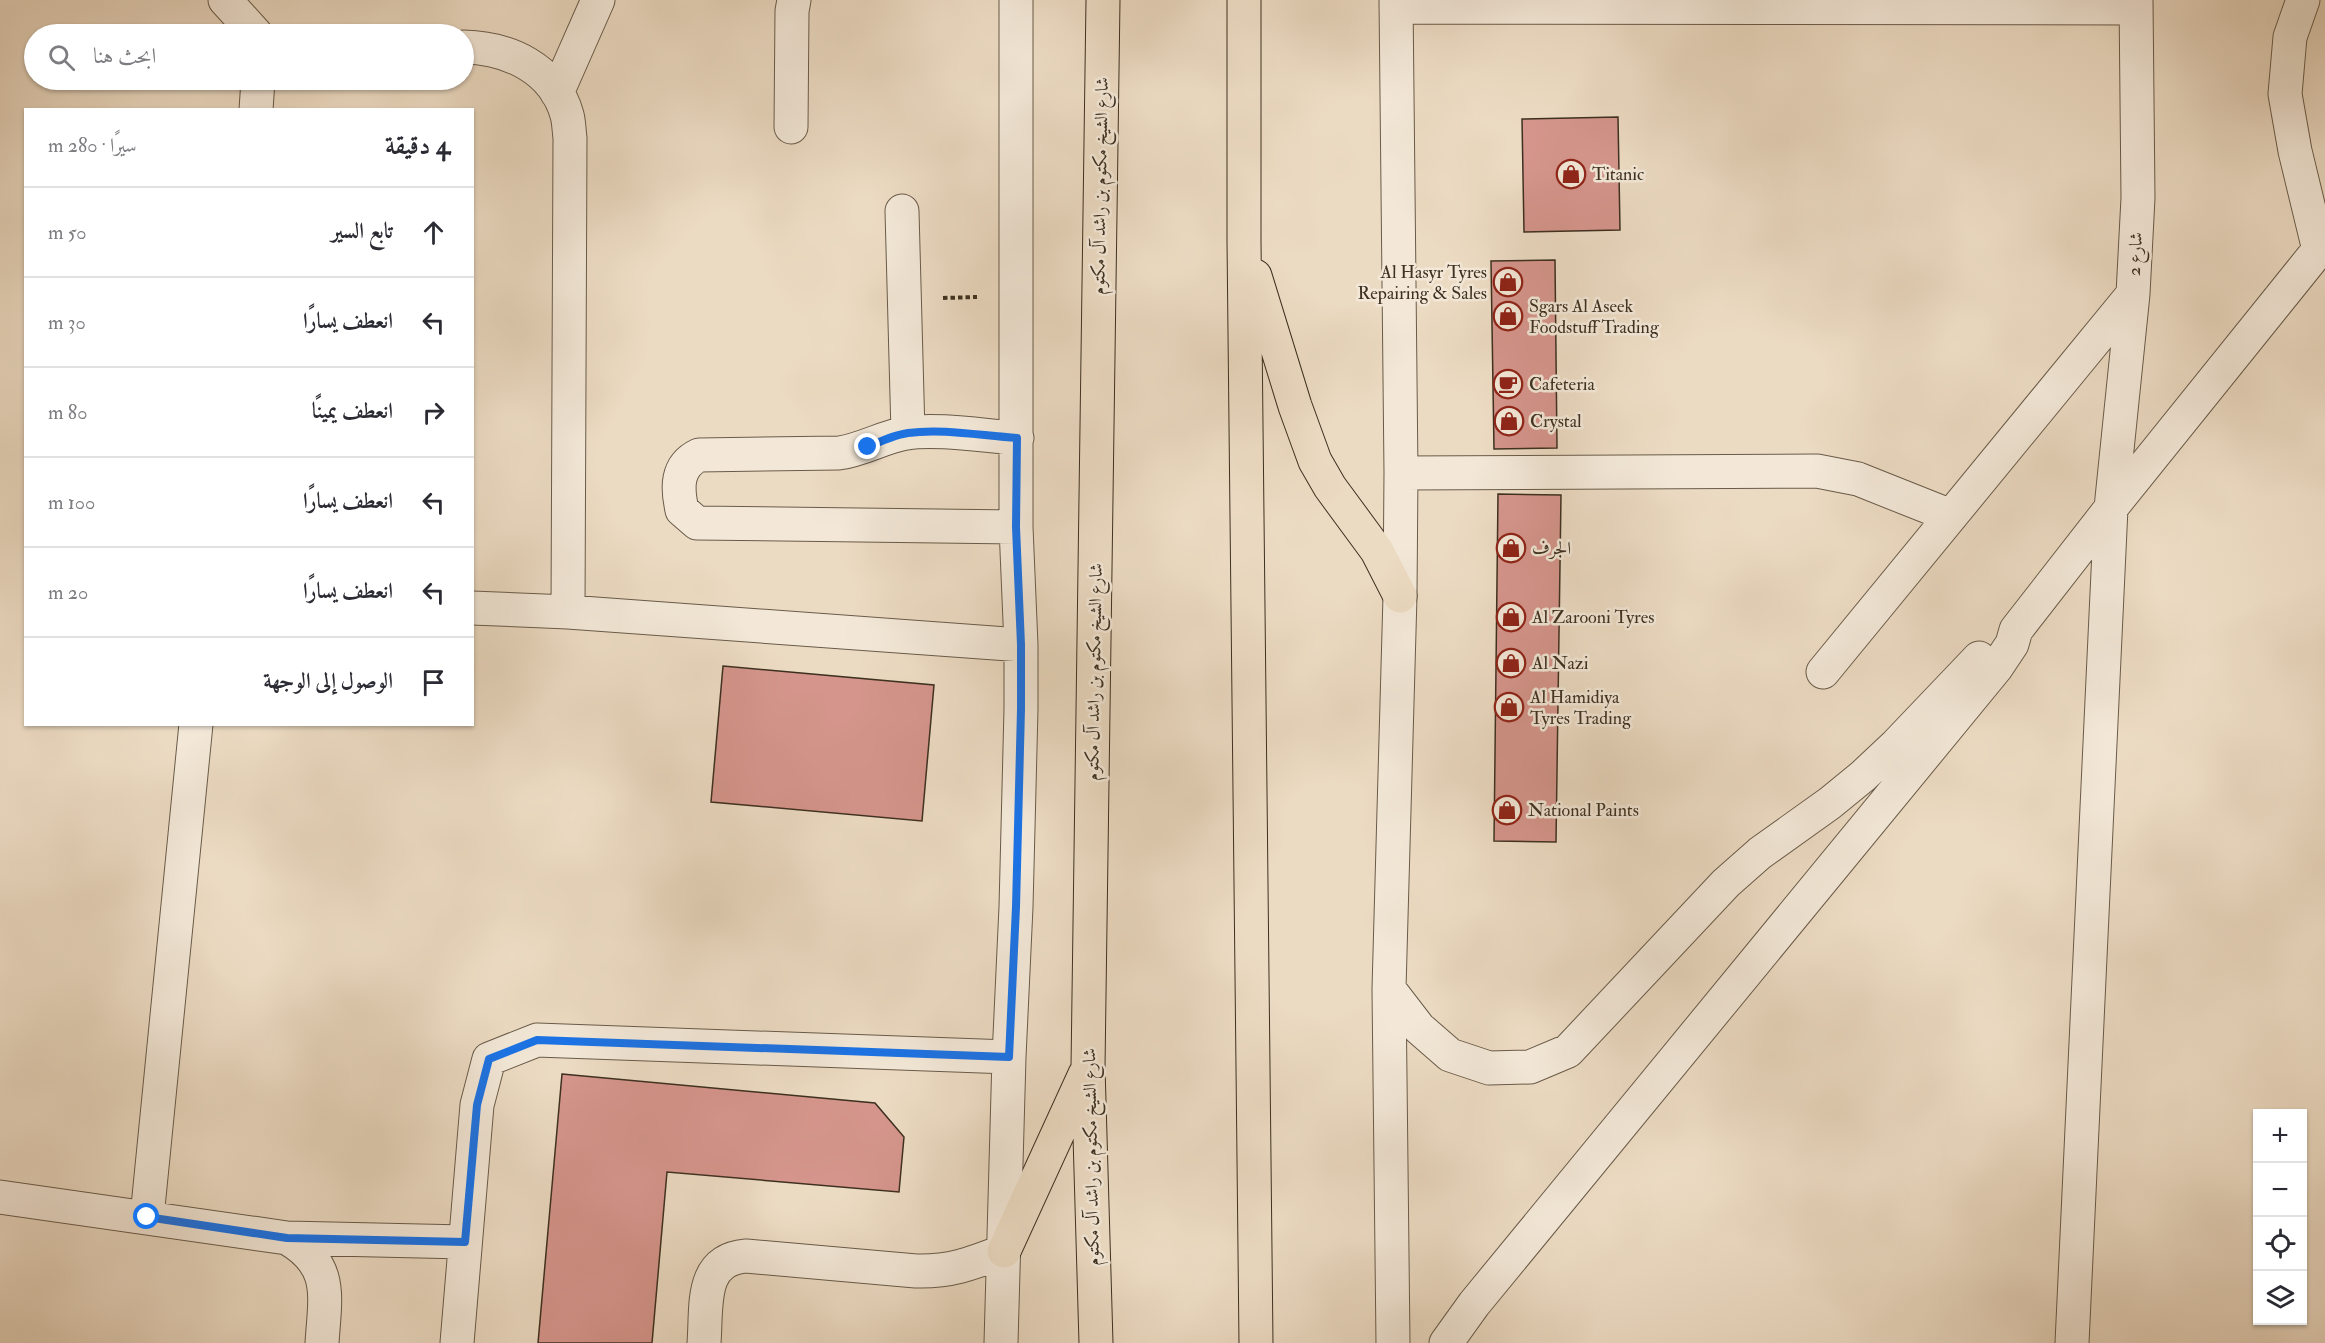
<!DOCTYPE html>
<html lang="ar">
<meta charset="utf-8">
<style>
:root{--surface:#fff;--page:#f2f2f3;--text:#2b2b33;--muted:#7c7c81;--line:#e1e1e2}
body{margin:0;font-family:"IM FELL Double Pica",Amiri,serif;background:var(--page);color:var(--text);direction:rtl}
.controls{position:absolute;right:18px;bottom:18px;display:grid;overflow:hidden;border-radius:0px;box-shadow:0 2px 4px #0004}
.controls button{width:54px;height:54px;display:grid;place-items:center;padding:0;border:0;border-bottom:2px solid var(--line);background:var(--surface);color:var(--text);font:30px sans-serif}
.stop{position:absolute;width:18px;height:18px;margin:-14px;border:4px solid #1a73e8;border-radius:50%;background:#fff}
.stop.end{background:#1a73e8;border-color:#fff;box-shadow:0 2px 6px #0008}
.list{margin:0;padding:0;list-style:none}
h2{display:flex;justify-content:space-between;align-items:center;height:78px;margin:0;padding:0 24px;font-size:26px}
h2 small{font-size:20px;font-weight:400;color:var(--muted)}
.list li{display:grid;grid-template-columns:39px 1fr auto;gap:18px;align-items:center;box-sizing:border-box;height:90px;padding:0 24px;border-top:2px solid var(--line)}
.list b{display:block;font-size:22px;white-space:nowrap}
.list em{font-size:20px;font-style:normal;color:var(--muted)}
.icon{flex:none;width:33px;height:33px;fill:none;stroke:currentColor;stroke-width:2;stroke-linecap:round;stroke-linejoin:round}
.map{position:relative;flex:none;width:2325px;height:1343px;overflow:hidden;direction:ltr}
.search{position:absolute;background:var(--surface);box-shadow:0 2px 4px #0004;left:24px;top:24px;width:450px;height:66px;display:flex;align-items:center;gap:15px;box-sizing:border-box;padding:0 21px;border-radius:33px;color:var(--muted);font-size:22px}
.panel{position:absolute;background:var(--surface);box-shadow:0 2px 4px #0004;left:24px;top:108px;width:450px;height:618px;border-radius:0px;direction:rtl}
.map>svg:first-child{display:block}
.building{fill:#d5958c;stroke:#3d3020;stroke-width:1.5}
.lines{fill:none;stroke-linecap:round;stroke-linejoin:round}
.minor-casing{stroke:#695b49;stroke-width:35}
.major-casing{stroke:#3d3020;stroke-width:35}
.path{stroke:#3d3020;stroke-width:4;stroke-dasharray:4.5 3;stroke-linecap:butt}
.minor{stroke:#f3e8d8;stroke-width:33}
.major{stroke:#ecdbc3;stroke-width:33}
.route{stroke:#1a73e8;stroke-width:8}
.labels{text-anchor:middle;stroke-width:5;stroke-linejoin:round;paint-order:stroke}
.poi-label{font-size:18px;fill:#3d3020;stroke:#f3e8d8;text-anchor:start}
.street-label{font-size:18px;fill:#3d3020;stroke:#f3e8d8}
</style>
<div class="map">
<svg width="2325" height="1343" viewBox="0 0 2325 1343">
<rect width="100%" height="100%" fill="#ecdbc3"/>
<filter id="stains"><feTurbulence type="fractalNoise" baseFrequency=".00333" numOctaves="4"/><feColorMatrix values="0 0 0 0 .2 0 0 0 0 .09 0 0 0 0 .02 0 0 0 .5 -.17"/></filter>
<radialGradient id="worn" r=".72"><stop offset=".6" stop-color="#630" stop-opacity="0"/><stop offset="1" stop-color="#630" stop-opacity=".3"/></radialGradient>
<path class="building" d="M1618,117L1620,230L1524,232L1522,119Z
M1555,260L1557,448L1494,449L1491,261Z
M1498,494L1561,495L1556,842L1494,841Z
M723,666L934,685L922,821L711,802Z
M562,1074L875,1103L904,1137L899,1192L667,1172L652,1343H538Z"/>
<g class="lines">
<g class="minor-casing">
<path id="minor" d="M225,0L256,34
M2303,0L2290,37L2285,94L2295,151L2319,250L2325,247
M1396,7L2136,8
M464,47C508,48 554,68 567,115C569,122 569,131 570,138L568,612
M557,93L598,0
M256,110L258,80
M791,127L792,11L794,0
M902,211L908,433
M1401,473L1817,471L1858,479L1951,516
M1016,527L697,523L682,510C677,488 676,466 699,455L839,453C862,450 883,437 906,433C937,428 985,436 1017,438
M472,608L568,612L1021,645
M1823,672L2133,294
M1389,989L1419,1028L1450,1055L1489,1068L1530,1067L1568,1051L1726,883L1760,853L1830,803L1863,776L1896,745L1979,658
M0,1197L287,1238C334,1265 325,1296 322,1343
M147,1217L196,724
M287,1238L465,1242
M457,1343L477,1105L489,1059L537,1040L1009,1057
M704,1343C707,1306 699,1260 746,1256L916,1271C951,1272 973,1263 1004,1251
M1001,1343L1009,1057L1016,907L1021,709V645L1016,527V0
M1393,1343L1389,989L1400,596L1401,473L1396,0
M1446,1343L1474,1304L1996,668L2012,644L2016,630L2111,508L2325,242
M2072,1343L2111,508L2133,294L2138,198L2136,0"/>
</g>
<g class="major-casing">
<path id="major" d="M1244,0V241L1256,1343
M1255,276L1295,406L1315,461L1330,487L1377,551L1400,596
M1004,1251L1085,1074
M1096,1343L1088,1067L1103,0"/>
</g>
<path class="path" d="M943,298L977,297"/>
<use href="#minor" class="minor"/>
<use href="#major" class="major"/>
</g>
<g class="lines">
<path class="route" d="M147,1217L287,1238L465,1242L477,1105L489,1059L537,1040L1009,1057L1016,907L1021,709V645L1016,527L1017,438C983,436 942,428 908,433C894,435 881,441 868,447"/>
</g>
<defs>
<g id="shop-ring" transform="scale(1.5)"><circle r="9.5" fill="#f3e8d8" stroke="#8f2418" stroke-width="1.5"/><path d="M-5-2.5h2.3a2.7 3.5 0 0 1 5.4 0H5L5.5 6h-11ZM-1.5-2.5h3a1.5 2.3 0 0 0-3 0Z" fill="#8f2418"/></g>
<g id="cafe-ring" transform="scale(1.5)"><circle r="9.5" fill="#f3e8d8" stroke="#8f2418" stroke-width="1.5"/><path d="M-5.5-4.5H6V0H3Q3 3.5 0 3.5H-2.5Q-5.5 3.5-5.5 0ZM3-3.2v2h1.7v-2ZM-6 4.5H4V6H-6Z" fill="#8f2418"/></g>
</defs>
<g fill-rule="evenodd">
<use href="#shop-ring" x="1571" y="174"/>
<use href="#shop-ring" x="1508" y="282"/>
<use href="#shop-ring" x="1508" y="316"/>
<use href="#cafe-ring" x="1508" y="384"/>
<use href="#shop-ring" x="1509" y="421"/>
<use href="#shop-ring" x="1511" y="548"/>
<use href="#shop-ring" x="1511" y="617"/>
<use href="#shop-ring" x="1511" y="663"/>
<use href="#shop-ring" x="1509" y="707"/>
<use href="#shop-ring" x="1507" y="810"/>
</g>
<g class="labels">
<g class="poi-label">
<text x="1592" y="180">Titanic</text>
<text x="1487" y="278" text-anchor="end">Al Hasyr Tyres<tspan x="1487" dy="21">Repairing &amp; Sales</tspan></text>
<text x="1529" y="312">Sgars Al Aseek<tspan x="1529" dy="21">Foodstuff Trading</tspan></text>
<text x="1529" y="390">Cafeteria</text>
<text x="1530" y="427">Crystal</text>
<text x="1532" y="554">الجرف</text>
<text x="1532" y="623">Al Zarooni Tyres</text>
<text x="1532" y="669">Al Nazi</text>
<text x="1530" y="703">Al Hamidiya<tspan x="1530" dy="21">Tyres Trading</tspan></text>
<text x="1528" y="816">National Paints</text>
</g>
<g class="street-label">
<text transform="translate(1100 186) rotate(-89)" y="6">شارع الشيخ مكتوم بن راشد آل مكتوم</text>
<text transform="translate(2135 254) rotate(-87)" y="6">شارع 2</text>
<text transform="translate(1094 672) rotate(-89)" y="6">شارع الشيخ مكتوم بن راشد آل مكتوم</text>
<text transform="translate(1091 1157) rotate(-91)" y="6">شارع الشيخ مكتوم بن راشد آل مكتوم</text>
</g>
</g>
<rect width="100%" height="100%" filter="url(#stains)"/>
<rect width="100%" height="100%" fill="url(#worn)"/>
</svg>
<div class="controls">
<button>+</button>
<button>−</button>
<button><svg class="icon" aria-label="locate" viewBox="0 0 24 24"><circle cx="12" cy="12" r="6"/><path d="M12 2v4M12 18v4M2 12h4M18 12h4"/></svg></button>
<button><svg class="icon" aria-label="layers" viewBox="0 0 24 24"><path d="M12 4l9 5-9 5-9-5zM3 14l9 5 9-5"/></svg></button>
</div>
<div class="stop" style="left:147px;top:1217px"></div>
<div class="stop end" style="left:868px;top:447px"></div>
<div class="search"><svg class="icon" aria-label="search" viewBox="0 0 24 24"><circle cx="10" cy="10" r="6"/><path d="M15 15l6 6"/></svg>ابحث هنا</div>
<section class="panel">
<h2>4 دقيقة<small>سيرًا · 280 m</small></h2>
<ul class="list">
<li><svg class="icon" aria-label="ahead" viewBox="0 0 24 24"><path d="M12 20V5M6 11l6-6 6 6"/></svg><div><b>تابع السير</b></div><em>50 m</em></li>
<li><svg class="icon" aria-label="left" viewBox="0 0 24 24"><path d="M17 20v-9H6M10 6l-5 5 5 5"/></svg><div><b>انعطف يسارًا</b></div><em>30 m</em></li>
<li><svg class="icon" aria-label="right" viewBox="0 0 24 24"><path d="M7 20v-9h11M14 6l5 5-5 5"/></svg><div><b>انعطف يمينًا</b></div><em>80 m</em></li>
<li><svg class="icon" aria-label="left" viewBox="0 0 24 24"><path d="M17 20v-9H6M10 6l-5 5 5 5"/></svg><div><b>انعطف يسارًا</b></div><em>100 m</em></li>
<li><svg class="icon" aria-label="left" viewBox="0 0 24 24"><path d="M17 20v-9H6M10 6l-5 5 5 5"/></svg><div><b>انعطف يسارًا</b></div><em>20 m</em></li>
<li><svg class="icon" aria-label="arrive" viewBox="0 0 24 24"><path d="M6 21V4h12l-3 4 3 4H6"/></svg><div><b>الوصول إلى الوجهة</b></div></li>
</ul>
</section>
</div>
